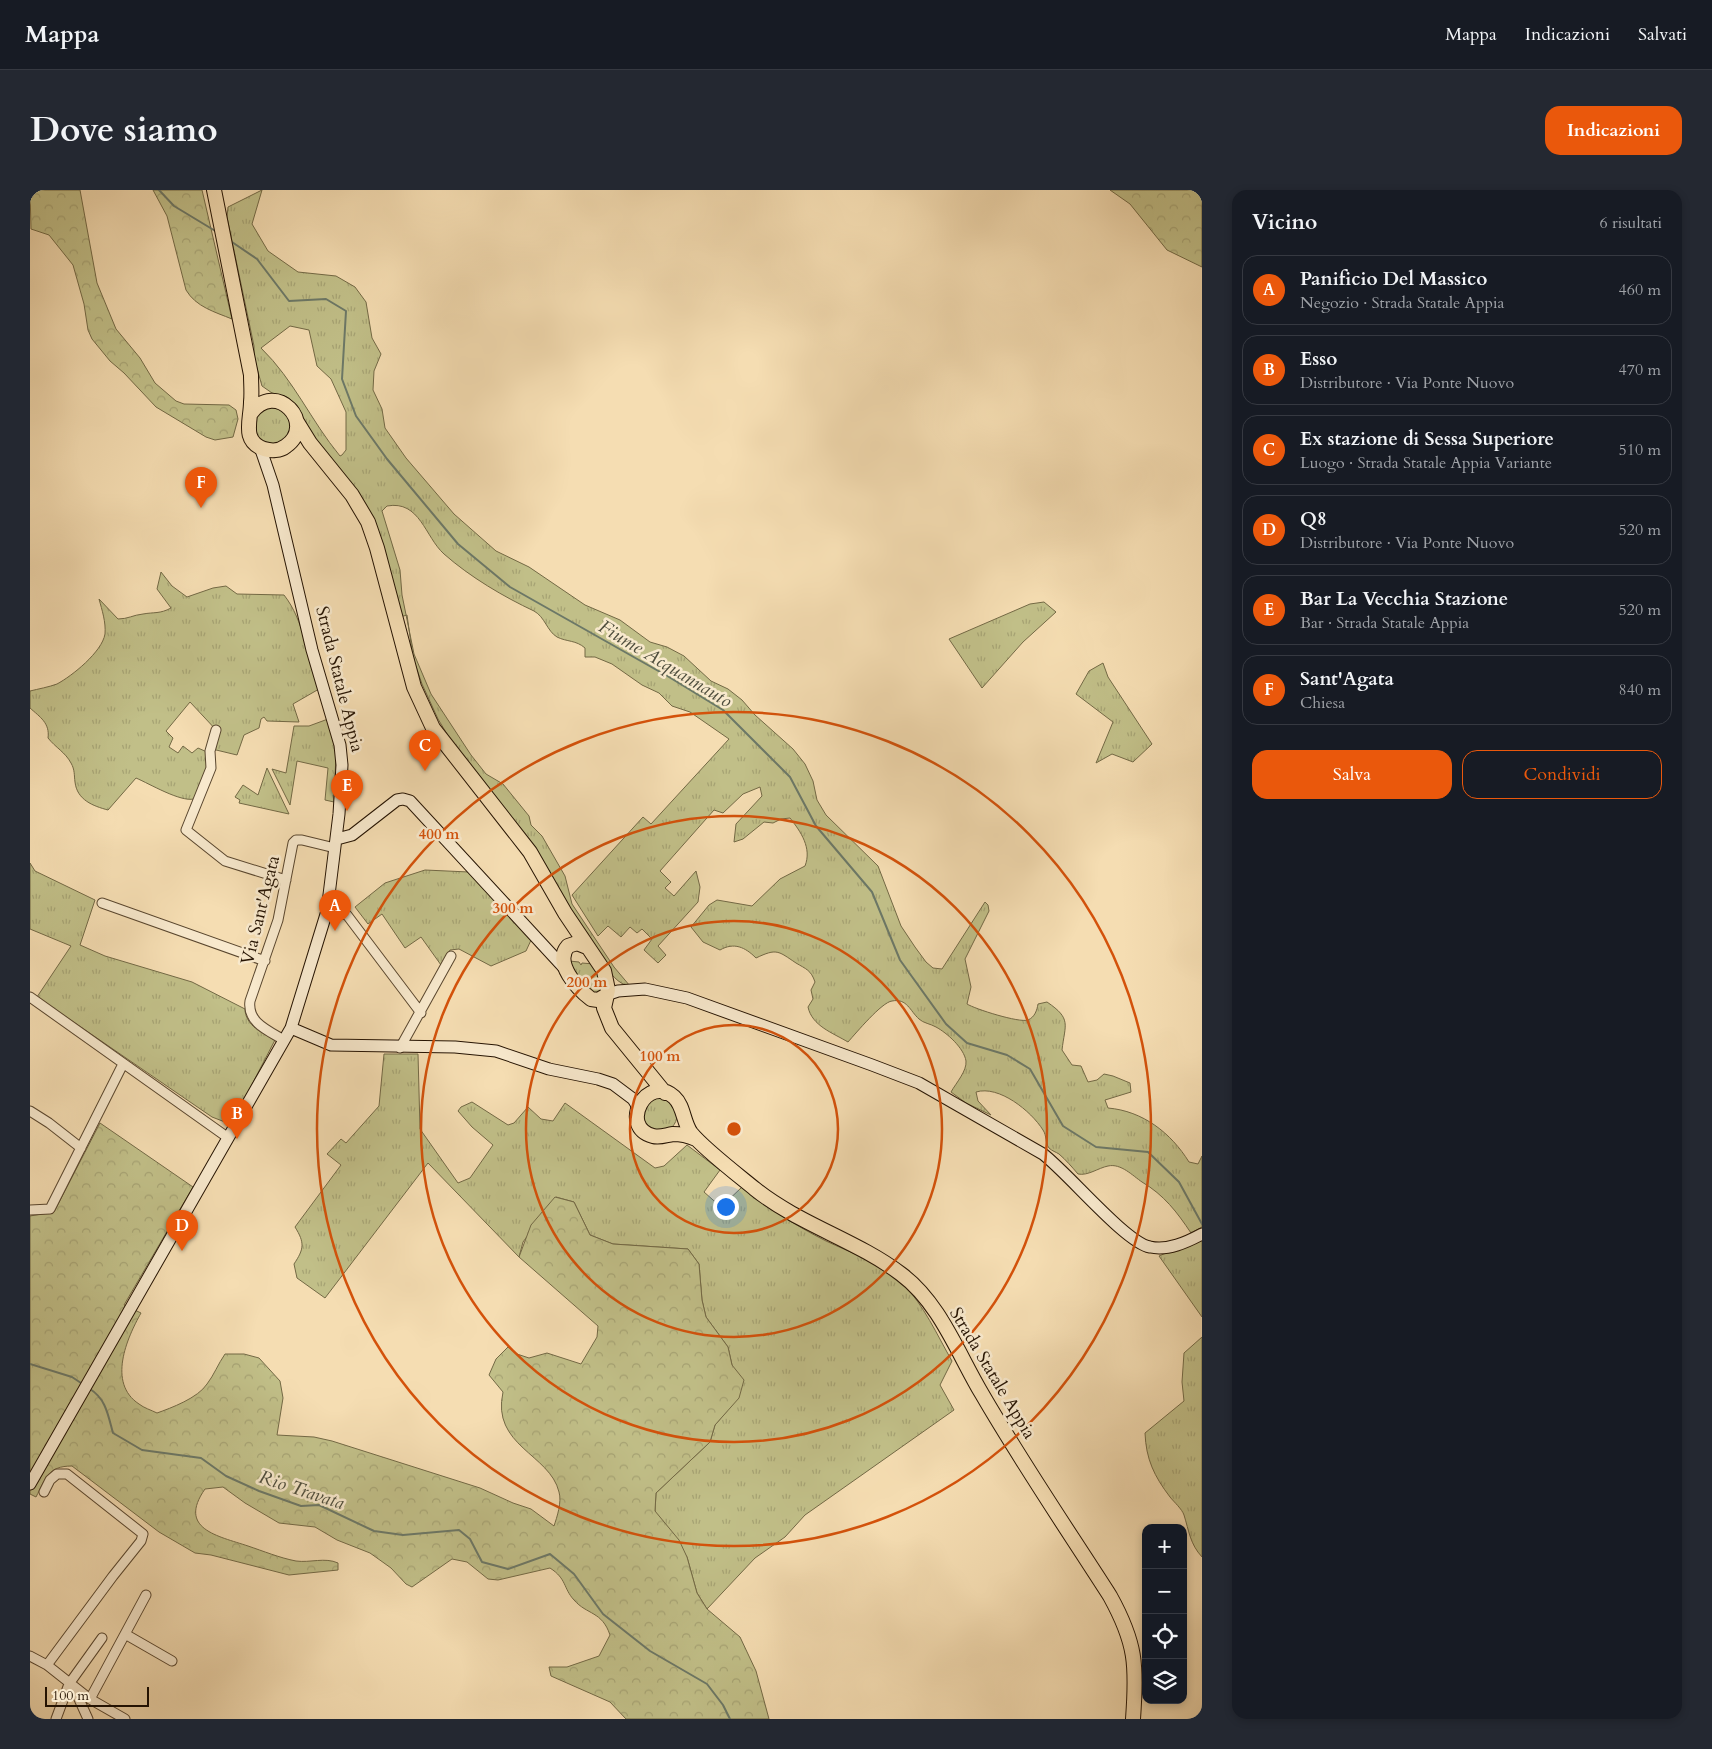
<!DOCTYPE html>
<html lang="it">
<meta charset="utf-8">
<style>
:root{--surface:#171b24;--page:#242831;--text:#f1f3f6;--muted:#9ea1a6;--line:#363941;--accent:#ea580c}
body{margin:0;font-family:Cardo,serif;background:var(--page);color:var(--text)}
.controls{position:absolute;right:15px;bottom:15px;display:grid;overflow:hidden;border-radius:10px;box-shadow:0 2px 8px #0003}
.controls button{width:45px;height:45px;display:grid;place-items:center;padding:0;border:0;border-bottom:1px solid var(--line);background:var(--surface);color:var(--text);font:25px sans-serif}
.scale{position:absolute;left:15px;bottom:12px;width:104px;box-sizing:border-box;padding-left:5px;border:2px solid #251302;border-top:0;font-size:14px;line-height:18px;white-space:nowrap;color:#251302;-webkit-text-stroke:4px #f8e9cd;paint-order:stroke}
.you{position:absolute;left:695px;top:1016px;width:18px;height:18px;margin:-12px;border:4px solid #fff;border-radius:50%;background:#1a73e8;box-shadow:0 0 0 8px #1a73e833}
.badge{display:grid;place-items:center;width:32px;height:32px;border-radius:50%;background:var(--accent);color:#fff;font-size:16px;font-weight:700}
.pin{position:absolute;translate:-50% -41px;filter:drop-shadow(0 1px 2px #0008)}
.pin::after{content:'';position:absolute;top:26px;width:18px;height:15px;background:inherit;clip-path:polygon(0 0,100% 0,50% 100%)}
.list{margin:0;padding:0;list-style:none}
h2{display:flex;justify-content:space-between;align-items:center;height:65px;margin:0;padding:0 20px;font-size:21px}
h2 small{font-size:16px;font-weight:400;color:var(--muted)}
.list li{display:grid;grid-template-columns:32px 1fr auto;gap:15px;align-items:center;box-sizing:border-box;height:70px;margin:0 10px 10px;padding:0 10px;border:1px solid var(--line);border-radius:15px}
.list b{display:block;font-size:19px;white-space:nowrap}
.list p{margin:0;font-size:16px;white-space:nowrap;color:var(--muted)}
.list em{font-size:16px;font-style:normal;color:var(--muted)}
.actions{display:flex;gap:10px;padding:15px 20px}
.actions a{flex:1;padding:11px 0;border:1px solid var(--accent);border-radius:15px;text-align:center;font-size:18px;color:var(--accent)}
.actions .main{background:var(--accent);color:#fff}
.icon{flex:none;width:28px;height:28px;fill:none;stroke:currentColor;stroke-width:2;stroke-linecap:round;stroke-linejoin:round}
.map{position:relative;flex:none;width:1172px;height:1529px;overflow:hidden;border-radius:15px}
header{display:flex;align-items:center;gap:30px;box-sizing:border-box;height:70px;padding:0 25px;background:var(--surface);border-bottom:1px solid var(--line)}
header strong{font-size:24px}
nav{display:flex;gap:28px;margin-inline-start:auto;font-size:18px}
.intro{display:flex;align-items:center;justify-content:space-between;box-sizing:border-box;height:120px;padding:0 30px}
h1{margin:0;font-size:35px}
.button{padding:12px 22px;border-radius:15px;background:var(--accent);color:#fff;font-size:18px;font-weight:700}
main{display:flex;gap:30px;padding:0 30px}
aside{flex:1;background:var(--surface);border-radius:15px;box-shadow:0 2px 8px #0003}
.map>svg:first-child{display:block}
.grass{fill:url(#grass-tufts);stroke:#736945;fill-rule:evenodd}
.forest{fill:url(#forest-crowns);stroke:#736945}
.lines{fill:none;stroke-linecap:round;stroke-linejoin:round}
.stream{stroke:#6c7867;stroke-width:2}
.street-casing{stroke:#59462e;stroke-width:11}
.secondary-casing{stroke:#251302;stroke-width:13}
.primary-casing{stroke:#251302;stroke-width:16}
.street{stroke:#f8e9cd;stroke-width:9}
.secondary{stroke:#f8e9cd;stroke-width:11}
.primary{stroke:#f5ddb2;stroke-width:14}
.ring{fill:none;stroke:#d4520b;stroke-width:2.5}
.labels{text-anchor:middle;stroke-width:5;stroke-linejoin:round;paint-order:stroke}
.street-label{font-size:18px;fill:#251302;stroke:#f8e9cd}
.water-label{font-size:19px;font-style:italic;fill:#4f4e3d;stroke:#f8e9cd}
.centre{fill:#d4520b;stroke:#f8e9cd;stroke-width:2.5}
.ring-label{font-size:15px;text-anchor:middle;font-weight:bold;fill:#d4520b;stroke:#f8e9cd;stroke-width:5;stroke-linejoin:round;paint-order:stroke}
</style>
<header>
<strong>Mappa</strong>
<nav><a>Mappa</a><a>Indicazioni</a><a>Salvati</a></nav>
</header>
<div class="intro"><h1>Dove siamo</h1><a class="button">Indicazioni</a></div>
<main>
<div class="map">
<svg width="1172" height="1529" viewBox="0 0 1172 1529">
<defs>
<pattern id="grass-tufts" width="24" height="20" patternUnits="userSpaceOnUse" patternTransform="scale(1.25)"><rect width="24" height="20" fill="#c1bf88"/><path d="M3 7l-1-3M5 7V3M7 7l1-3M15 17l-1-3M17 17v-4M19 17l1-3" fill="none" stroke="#a6a374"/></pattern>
<pattern id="forest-crowns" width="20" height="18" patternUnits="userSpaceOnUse" patternTransform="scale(1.25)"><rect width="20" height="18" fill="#c1bf88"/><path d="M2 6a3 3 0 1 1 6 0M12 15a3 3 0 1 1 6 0" fill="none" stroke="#a6a374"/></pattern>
</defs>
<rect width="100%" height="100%" fill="#f5ddb2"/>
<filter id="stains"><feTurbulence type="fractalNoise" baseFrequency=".004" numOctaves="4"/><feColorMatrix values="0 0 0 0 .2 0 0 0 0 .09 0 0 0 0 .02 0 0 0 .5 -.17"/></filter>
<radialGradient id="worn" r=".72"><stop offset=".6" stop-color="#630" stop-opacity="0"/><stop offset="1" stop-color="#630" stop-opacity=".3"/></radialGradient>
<path class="grass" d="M232,0L222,34L238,61L268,82L306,86L325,97L336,112L342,148L351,164L344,181L343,200L352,219L355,238L376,268L424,324L466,361L499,377L555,415L590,430L620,452L637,457L654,466L681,491L698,499L712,510L725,525L763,559L775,574L783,591L787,610L796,625L848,676L871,736L885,757L896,772L903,778L912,779L955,712L958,715L959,721L935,769L941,797L937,814C945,819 989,833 998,830C1005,827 1007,820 1008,814L1017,812C1042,829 1035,834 1032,860L1042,875L1051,876L1058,892L1067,890L1074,884L1083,886L1100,893L1101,902L1075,910L1078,918C1113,921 1141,943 1159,972L1168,974L1172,966V1037L1161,1043C1147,1022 1134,1005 1112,992C1103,986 1091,973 1078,976C1068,978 1058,986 1048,984C1042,977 1036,970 1029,964C1026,962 1022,961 1019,958C1015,953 1017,946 1013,940C1001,921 969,895 946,902L948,911L961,925L936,913L921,902C926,893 937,881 936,871C934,858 917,843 906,837C901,834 893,833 889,829C880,821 877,808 862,811C852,812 826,843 818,852C803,843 782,836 778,817L783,809L781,800L785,792C781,780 776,779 766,773C748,761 747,758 726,768C715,757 704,752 690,760L673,752L661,737L679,715L687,710L722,716L750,689L775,676C782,658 771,642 760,628L751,629L743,633L734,632L713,649L704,652L706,634L732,606L730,597L713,604L693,623L684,620L630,681L641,692L635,698L644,706L666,681L670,697L668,712L628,756L636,765L628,773L614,760L622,749L612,739L607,743L600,737L591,747L578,736L568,746L542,705L613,627L621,634L699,549L660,522L642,516L629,503L612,495L582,474L565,467H555V458C546,450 537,452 527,447C517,441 515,427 504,421C474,407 440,387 414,364C395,347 390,310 357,316L352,321L370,380L372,405L384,464L401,504L441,565L456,584L473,594L499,626L501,635L512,646L535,686L542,714L584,777L600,796C588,795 580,782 572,773L432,569L408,529L392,494L383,468L377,425L370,427L361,386L287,256L267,215L257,207L242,203L232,196L224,168V156L197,27L198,17ZM260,136L279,140L287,176L301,189L316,222V260L312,265L310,266C281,231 264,190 231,158Z
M223 236a19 19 0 1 1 38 0a19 19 0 1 1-38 0Z
M131,382L142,396L157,407L183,398L196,396L207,404L254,405C274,430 278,469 289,499L263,514L269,532L237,531L234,527L231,529L229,538L214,545L207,565L182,559L188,542L160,512L136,541L143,548L139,557L148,563L153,556L162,563L168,558L177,562V577L164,609C150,612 120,594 106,588L78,620C63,616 47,610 45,592C44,585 45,580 41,573C35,562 26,558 18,548C20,533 10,527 0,518V501C8,499 19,497 27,494C42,486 72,462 75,444C76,432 72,420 69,409L88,429C98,429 103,425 113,424C124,422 130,424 141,418L127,399Z
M1014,412L1026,422L993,452L952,498L919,449L1000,414Z
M1073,473L1078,487L1122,554L1103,572L1082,564L1066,573L1083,532L1046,504L1059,481Z
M298,529L306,563L304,612L295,610L298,578L267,571L260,615L242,579L256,583L264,536H279Z
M237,578L259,624L209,613L210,610L205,607L213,595L228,605Z
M0,673L5,681L65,710L50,755L75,766L162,792L215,819C215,835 233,844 245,850L203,931L195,932L182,927L7,807L41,756L0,739Z
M395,680L439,682L502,748L496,761L461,776L429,759L420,760L411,775L391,747L375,758L352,724L338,734L325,717L355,693Z
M539,771L549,772L551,775L552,773L564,774L569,782L571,801L567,804L551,795Z
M354,864H388L390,939L428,993L440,988L463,955L442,937L428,921L431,917L442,912L478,935L484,933L498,917L511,929L523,931L535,913L625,978L634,976L657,955L690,980L674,1002L691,1017L712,997C738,1018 766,1036 796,1051C821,1063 853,1073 873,1094C894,1115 907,1145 922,1171L910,1195L924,1220L775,1325L755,1347L725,1368L677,1419L667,1403L657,1367L637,1336L625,1322L626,1303L680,1252L685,1235L697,1221L702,1175L698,1157L676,1127L672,1110L669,1074L658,1059L583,1054L560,1045L544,1012L526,1007L493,1052L489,1067L398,973L295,1108L267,1088L264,1074C274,1059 275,1053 265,1037L311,975L297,964L311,949L316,953L349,916Z
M613 925a17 17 0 1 1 34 0a17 17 0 1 1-34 0Z
M1172,1048V1127L1129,1066Z
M1172,1147V1367C1160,1354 1159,1341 1154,1325C1152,1319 1144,1312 1140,1307C1124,1286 1116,1269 1115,1243L1154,1211L1152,1192L1154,1163Z"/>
<path class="forest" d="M0,0H50L67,93L86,139L110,168L125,193L146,211L154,214L199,215L206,220L208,229L203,247L185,250L176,247L126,217L94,183L80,171L62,149L58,140L54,114L43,75L19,45L1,39Z
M123,0H172L202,129C185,122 166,117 156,100L137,26Z
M1080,0H1172V77L1137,60L1100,14Z
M70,933L163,997L94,1115L111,1123C97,1148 77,1193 109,1214C114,1218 121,1220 127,1223C141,1218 168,1208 177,1194C184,1185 188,1174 195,1164H214L229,1168L250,1191L253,1208L247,1245L284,1247L302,1251L450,1298L483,1313L501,1319L524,1336C527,1327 532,1312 529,1302C520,1264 461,1256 473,1202L459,1185L466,1169L478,1157L487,1164L499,1168L517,1163L551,1174L567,1147L568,1136L489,1067L501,1035L525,1007L544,1012L560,1045L583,1054L658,1059L669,1074L672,1110L676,1127L698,1157L702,1175L714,1190L709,1208L685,1235L680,1252L626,1303L625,1321L649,1350L657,1367L667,1403L677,1419L710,1447L726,1481L739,1529H596L580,1512L521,1486L519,1477H537L569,1466L580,1445C572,1421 557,1425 544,1410C533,1398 537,1389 520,1378L468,1390L458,1389L437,1372L422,1369L382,1397L376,1394L361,1378L340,1363L307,1350L285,1337L249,1333L215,1313L193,1297L175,1299C147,1339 188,1346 218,1356C233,1361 250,1368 266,1371C280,1373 295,1367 308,1373V1380L259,1385L181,1365L165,1363L129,1342L42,1276C18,1276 16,1288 6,1307L0,1304V1026L24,1022Z"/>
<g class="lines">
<path class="stream" d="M129,0L144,16L187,42
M199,50L227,69L259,111L296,109L316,121L312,189L326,226L357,269L428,354L480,397L639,487L693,520L760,587L786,636L842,702L870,770L916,834L937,853L977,865L1000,879L1033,936L1066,957L1118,962L1149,992L1172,1034
M0,1174L42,1187L51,1193
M60,1199C76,1209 78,1225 83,1243L112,1260L171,1268L196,1286L229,1301L271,1316L289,1315L344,1341L373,1345L429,1340L440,1349L452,1372L478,1379L520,1364L544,1384L573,1424L620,1461L677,1494L693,1515L700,1529"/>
<g class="street-casing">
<path id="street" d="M186,540L180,561L181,578L156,640L195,671L256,690
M72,713L235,771
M297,721L317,725L391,823
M0,807L197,947
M254,850C237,840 217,832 220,811L248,730L263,653L266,650H272L305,658
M370,858L421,766
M0,921L19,933L51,958
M0,1020L20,1019L93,874
M14,1302L20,1290L27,1284H37L113,1344L111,1351L83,1386L17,1475
M95,1444L142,1471
M0,1466L17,1475L60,1509L95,1529
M44,1498L58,1529
M60,1509L116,1405
M26,1529L39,1494L72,1448"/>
</g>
<g class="secondary-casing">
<path id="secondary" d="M307,649L322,645L367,610L373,609L380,611L537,781
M576,805L588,801L615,799L657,808L842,875L889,893L1013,964C1039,984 1096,1053 1120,1057C1138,1061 1157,1052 1172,1044
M261,838L301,855L425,857L466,861L519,879L568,889L583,894L603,909L608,917
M0,1294L261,838L297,721L309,624L312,575L310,555L282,460L243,295L230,257"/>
</g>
<g class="primary-casing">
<path id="primary" d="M184,0L221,185C221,194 222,203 221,212C221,230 211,251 234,259C241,261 250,261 256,256C287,234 246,189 221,223
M267,232L280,253L322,305L338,332L347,358L384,497L403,538L500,662L535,723L574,781L578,800L574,818L582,838L635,903
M557,757L547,753L538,756C523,773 548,799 561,809L568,810L575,806
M666,949C659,946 651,944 643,944C636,945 630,948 623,946C588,937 617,883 644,907C654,916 653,932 661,943C674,959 708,985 725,999C770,1035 826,1050 871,1084C910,1113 928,1164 952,1204C992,1273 1037,1339 1080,1406C1106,1453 1107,1475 1103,1529"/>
</g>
<use href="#street" class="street"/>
<use href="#secondary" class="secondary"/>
<use href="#primary" class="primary"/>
</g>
<g class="ring">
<circle cx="704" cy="939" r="104"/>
<circle cx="704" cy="939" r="208"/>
<circle cx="704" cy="939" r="313"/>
<circle cx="704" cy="939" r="417"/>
</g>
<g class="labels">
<g class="street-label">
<text transform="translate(310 489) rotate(76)" y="6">Strada Statale Appia</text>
<text transform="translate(230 720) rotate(-76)" y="6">Via Sant'Agata</text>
<text transform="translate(963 1183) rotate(59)" y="6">Strada Statale Appia</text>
</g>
<g class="water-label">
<text transform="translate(636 473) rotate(31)" y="7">Fiume Acquannauto</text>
<text transform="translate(272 1299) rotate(18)" y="7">Rio Travata</text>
</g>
</g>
<circle cx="704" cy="939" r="8" class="centre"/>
<g class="ring-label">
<text x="409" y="649">400 m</text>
<text x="483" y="723">300 m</text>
<text x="557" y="797">200 m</text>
<text x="630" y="871">100 m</text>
</g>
<rect width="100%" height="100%" filter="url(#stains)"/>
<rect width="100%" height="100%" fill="url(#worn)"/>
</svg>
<div class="controls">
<button>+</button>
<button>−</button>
<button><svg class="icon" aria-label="locate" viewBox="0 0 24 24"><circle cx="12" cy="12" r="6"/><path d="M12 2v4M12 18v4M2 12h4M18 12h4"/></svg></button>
<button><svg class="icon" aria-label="layers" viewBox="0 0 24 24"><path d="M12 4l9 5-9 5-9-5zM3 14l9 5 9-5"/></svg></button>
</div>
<div class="scale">100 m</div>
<div class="you"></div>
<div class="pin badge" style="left:305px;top:741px">A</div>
<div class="pin badge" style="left:207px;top:949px">B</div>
<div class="pin badge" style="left:395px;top:581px">C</div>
<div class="pin badge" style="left:152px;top:1061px">D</div>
<div class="pin badge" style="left:317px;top:621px">E</div>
<div class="pin badge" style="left:171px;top:318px">F</div>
</div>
<aside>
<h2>Vicino<small>6 risultati</small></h2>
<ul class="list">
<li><span class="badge">A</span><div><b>Panificio Del Massico</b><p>Negozio · Strada Statale Appia</p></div><em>460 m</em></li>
<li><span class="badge">B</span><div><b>Esso</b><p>Distributore · Via Ponte Nuovo</p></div><em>470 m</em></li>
<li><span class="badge">C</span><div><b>Ex stazione di Sessa Superiore</b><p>Luogo · Strada Statale Appia Variante</p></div><em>510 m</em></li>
<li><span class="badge">D</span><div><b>Q8</b><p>Distributore · Via Ponte Nuovo</p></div><em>520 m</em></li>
<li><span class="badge">E</span><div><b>Bar La Vecchia Stazione</b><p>Bar · Strada Statale Appia</p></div><em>520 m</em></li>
<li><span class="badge">F</span><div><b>Sant'Agata</b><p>Chiesa</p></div><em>840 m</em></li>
</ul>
<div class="actions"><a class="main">Salva</a><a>Condividi</a></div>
</aside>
</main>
